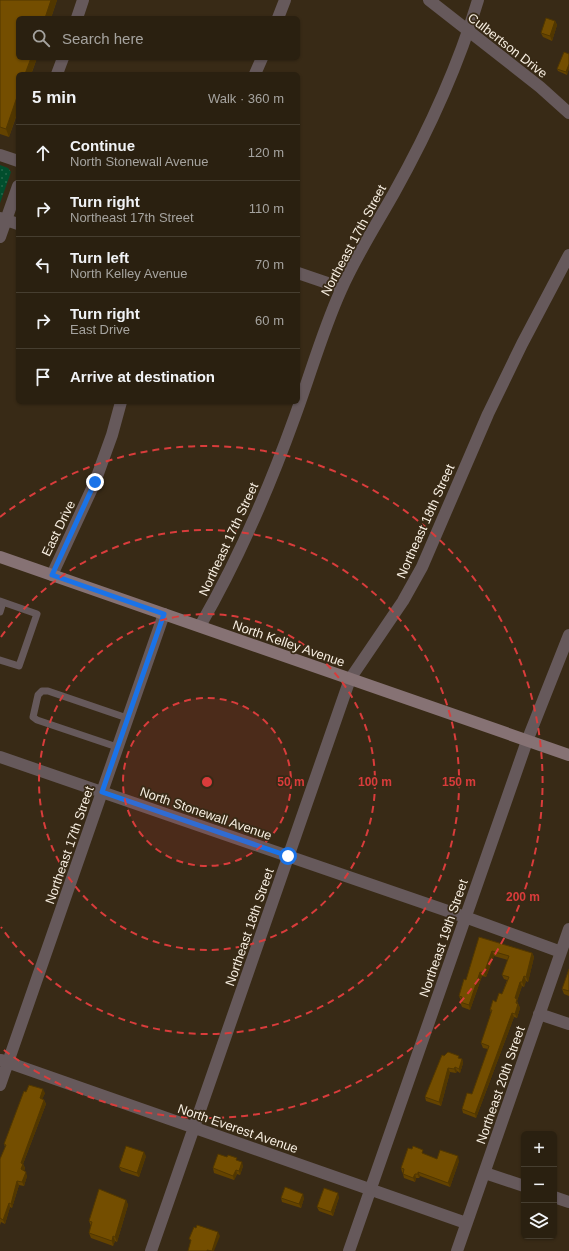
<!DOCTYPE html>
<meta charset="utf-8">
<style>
:root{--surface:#2a2010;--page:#322819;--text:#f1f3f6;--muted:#a5a39f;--line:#463e30}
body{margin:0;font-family:Arial,sans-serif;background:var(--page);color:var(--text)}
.controls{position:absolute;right:12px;bottom:12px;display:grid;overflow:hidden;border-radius:6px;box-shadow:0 1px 3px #0004}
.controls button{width:36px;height:36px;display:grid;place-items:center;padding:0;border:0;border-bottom:1px solid var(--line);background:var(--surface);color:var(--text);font:20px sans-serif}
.stop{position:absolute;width:12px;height:12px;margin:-9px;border:3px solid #1a73e8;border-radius:50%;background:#fff}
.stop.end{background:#1a73e8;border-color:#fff;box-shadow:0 1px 4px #0008}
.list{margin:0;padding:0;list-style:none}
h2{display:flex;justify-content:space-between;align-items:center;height:52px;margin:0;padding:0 16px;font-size:17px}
h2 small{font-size:13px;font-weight:400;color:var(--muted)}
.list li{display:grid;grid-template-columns:26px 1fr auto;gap:12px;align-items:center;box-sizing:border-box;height:56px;padding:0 16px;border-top:1px solid var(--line)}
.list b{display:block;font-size:15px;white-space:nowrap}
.list p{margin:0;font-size:13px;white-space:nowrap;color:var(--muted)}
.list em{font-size:13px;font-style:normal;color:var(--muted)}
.icon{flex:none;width:22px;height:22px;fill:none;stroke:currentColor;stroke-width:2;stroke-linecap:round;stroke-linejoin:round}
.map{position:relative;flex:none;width:569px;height:1251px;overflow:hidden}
.search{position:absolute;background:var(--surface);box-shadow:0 1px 3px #0004;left:16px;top:16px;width:284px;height:44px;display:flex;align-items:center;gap:10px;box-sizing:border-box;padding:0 14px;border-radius:6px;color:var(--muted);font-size:15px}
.panel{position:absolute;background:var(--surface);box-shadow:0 1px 3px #0004;left:16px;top:72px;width:284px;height:332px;border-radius:6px}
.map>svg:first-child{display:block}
.grass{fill:url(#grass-dots)}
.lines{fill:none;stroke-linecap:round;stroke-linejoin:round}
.lane{stroke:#66595b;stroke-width:7}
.street{stroke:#66595b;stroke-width:12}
.secondary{stroke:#867274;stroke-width:12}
.wall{fill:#644300}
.shaded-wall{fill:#513700}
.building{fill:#744e00;stroke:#513700}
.route{stroke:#1a73e8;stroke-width:5}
.ring{fill:none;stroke:#d93c3b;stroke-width:2;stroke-dasharray:7 5}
.labels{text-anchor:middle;stroke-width:3.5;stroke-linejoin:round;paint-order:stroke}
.street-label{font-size:13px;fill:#f8efe2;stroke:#382a16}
.centre{fill:#d93c3b;stroke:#382a16;stroke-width:2}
.ring-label{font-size:12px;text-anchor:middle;font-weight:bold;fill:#d93c3b;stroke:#382a16;stroke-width:3.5;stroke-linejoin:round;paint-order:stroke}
</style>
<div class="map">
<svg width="569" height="1251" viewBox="0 0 569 1251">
<defs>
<pattern id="grass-dots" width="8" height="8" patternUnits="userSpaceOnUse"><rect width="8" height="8" fill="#014e2d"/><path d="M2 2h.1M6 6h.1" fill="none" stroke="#27684b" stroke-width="1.8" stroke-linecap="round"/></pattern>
</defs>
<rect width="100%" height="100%" fill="#382a16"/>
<path class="grass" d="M0,165L8,168L11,172L0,203Z"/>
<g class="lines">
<path class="lane" d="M0,601L37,614L19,666L0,660
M0,612L3,602
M117,747L37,720L33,717L38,695L42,691H48L127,718"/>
<path class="street" d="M429,0L540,87L569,113
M77,18L83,0
M278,18L285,0
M57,74L63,58
M255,74L262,58
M0,155L18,161
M0,218L18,224
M0,237L18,186
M298,273L342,288
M52,575L95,482L112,435L121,402
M200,626C238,560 268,491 294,419C310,376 322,332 341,290C356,256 376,225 394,193C428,132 458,67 478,0
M0,757L465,917L561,952
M539,1014L569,1024
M1,1060L466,1223
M0,1085L164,614
M485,1173L524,1186
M554,1197L569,1202
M151,1251L350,679L403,601L422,567L488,414L522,344L569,255
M349,1251L527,741L569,635
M457,1251L569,929"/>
<path class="secondary" d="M0,557L569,755"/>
</g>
<path class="wall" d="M0,0H57L51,18L18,58H37L9,137L0,134Z
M555,21L557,25L552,41L543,37L541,33Z
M569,54V68L567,75L558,71L557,69Z
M479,937L532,953L534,957L528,982L526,981L524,987L522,986L517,1001L520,1008L517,1018L514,1017L476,1118L463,1113L462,1109L472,1094L488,1049L483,1048L481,1043L491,1013L490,1010L502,994L507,980L504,979L502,975L508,960L494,956L486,977L482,976L470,1010L462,1007L460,1002L461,1001L459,996L466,980Z
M569,969V996L564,994L562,989Z
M442,1055L460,1058L462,1059L463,1063L460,1073L457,1071L456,1073L450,1072L441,1106L426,1101L425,1097Z
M26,1092L45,1093L42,1099L44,1100L46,1104L23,1164L25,1168L24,1171L27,1176L24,1186L19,1185L12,1208L10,1207L5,1224L1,1222L0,1225V1159L5,1147L4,1144Z
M424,1154L437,1159L459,1161L450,1187L420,1176L419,1178H416L415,1182L404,1178L403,1174V1173L402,1172L401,1168Z
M146,1156L139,1177L121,1171L119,1167Z
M237,1160L243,1166L240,1175L237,1174L234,1180L214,1173L213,1168Z
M339,1197L333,1216L319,1211L317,1207Z
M281,1198H304L301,1208L282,1202Z
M126,1200L128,1205L117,1242L115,1241L113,1246L91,1238L89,1233L91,1226L89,1221Z"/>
<path class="shaded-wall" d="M51,0H57L51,18H45Z
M555,21L557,25L552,41L550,36Z
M31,58H37L31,74H25Z
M569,64V68L567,75L566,72Z
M18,94V110L9,137L6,129Z
M492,951L494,956L486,977L484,973Z
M532,953L534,957L528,982L526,977Z
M480,972L482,976L470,1010L469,1005Z
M524,976L526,981L524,987L522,982Z
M520,982L522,986L517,1001L518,1004L516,1003L515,998Z
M518,1004L520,1008L517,1018L515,1014Z
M512,1013L514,1017L476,1118L475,1114Z
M462,1059L463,1063L460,1073L459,1069Z
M455,1067L457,1071L456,1073L454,1069Z
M448,1068L450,1072L441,1106L439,1102Z
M43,1089L45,1093L41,1102L40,1098Z
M44,1100L46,1104L23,1164L25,1168L22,1173L21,1169V1163Z
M144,1152L146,1156L139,1177L137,1173Z
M458,1156L459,1161L450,1187L448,1183Z
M242,1162L243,1166L240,1175L239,1171Z
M236,1170L237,1174L234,1180L233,1176Z
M26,1172L27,1176L24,1186L22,1182Z
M418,1172L420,1176L419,1178L418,1174Z
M415,1174L416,1178L415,1182L413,1178Z
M17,1181L19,1185L12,1208L11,1204Z
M338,1193L339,1197L333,1216L331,1212Z
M303,1194L304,1198L301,1208L299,1204Z
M126,1200L128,1205L117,1242L115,1237Z
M9,1203L10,1207L5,1224L3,1220Z
M218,1232L220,1236L214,1251H212Z
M113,1236L115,1241L113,1246L112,1241Z"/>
<path class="building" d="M0,0H51L45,18H18V58H31L25,74H18V94L6,129L0,127Z
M546,18L555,21L550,36L541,33Z
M564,52L569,54V64L566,72L557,69Z
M479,937L532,953L526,977L524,976L522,982H520L515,998L517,999L516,1003L518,1004L515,1014L512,1013L475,1114L462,1109L467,1093L472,1094L489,1046L481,1043L492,1010H490L493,1000L496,1002L499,993L502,994L509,977L502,975L509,956L492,951L484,973L480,972L469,1005L460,1002L462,997L459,996L464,979L466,980Z
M569,969V991L562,989Z
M448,1052L459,1056L458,1058L462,1059L459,1069L455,1067L454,1069L448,1068L439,1102L425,1097L442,1055L444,1056Z
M29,1085L43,1089L40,1098L44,1100L21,1163L23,1164L21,1169L26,1172L22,1182L17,1181L11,1204L9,1203L3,1220L0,1218V1159L6,1145L4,1144L24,1091L26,1092Z
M126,1146L144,1152L137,1173L119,1167Z
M413,1146L423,1150L422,1153L437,1159L440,1150L458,1156L448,1183L418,1172V1174H415L413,1178L403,1174L404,1169L401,1168L408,1148L412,1149Z
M218,1154L227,1157L228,1155L237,1158L236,1160L242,1162L239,1171L236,1170L233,1176L213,1168Z
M285,1187L303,1194L299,1204L281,1198Z
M324,1188L338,1193L331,1212L317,1207Z
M99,1189L126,1200L115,1237L113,1236L112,1241L89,1233L92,1222L89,1221Z
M197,1225L218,1232L212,1251L207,1250V1251H188L191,1240L189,1239L194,1227L196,1228Z"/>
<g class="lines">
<path class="route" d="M95,482L52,575L164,614L102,792L288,856"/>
</g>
<circle cx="207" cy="782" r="84" fill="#d93c3b" fill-opacity=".12"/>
<g class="ring">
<circle cx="207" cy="782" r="84"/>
<circle cx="207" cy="782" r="168"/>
<path d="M1 637A252 252 0 1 1 1 927"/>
<path d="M0 517A336 336 0 1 1 0 1047"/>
</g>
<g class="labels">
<g class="street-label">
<text transform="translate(508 45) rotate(38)" y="5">Culbertson Drive</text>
<text transform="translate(353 240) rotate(-62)" y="5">Northeast 17th Street</text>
<text transform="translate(425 521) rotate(-66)" y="5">Northeast 18th Street</text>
<text transform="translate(58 528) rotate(-64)" y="5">East Drive</text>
<text transform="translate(228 539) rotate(-65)" y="5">Northeast 17th Street</text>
<text transform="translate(289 643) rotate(19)" y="5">North Kelley Avenue</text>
<text transform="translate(206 813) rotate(19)" y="5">North Stonewall Avenue</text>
<text transform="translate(69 845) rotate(-71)" y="5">Northeast 17th Street</text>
<text transform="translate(249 927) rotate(-71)" y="5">Northeast 18th Street</text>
<text transform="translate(443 938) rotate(-71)" y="5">Northeast 19th Street</text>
<text transform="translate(500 1085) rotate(-71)" y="5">Northeast 20th Street</text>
<text transform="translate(238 1128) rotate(19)" y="5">North Everest Avenue</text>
</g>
</g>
<circle cx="207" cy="782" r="6" class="centre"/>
<g class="ring-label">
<text x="291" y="786">50 m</text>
<text x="375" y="786">100 m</text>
<text x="459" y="786">150 m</text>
<text x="523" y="901">200 m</text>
</g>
</svg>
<div class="controls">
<button>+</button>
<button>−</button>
<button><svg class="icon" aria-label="layers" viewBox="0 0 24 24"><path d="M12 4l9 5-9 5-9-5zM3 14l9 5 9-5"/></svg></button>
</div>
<div class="stop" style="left:288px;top:856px"></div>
<div class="stop end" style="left:95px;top:482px"></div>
<div class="search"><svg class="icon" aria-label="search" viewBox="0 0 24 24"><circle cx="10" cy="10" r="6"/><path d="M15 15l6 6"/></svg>Search here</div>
<section class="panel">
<h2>5 min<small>Walk · 360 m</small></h2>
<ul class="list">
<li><svg class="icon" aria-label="ahead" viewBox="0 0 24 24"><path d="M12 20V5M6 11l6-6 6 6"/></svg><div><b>Continue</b><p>North Stonewall Avenue</p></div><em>120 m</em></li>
<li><svg class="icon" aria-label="right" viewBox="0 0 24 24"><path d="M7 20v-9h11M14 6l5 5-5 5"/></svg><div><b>Turn right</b><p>Northeast 17th Street</p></div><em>110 m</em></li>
<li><svg class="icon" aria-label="left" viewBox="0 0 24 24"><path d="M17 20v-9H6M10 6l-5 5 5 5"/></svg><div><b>Turn left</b><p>North Kelley Avenue</p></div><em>70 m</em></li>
<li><svg class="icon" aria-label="right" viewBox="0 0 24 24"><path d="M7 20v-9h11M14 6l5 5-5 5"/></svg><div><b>Turn right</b><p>East Drive</p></div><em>60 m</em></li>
<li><svg class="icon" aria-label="arrive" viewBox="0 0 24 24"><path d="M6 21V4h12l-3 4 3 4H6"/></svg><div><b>Arrive at destination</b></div></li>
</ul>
</section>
</div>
